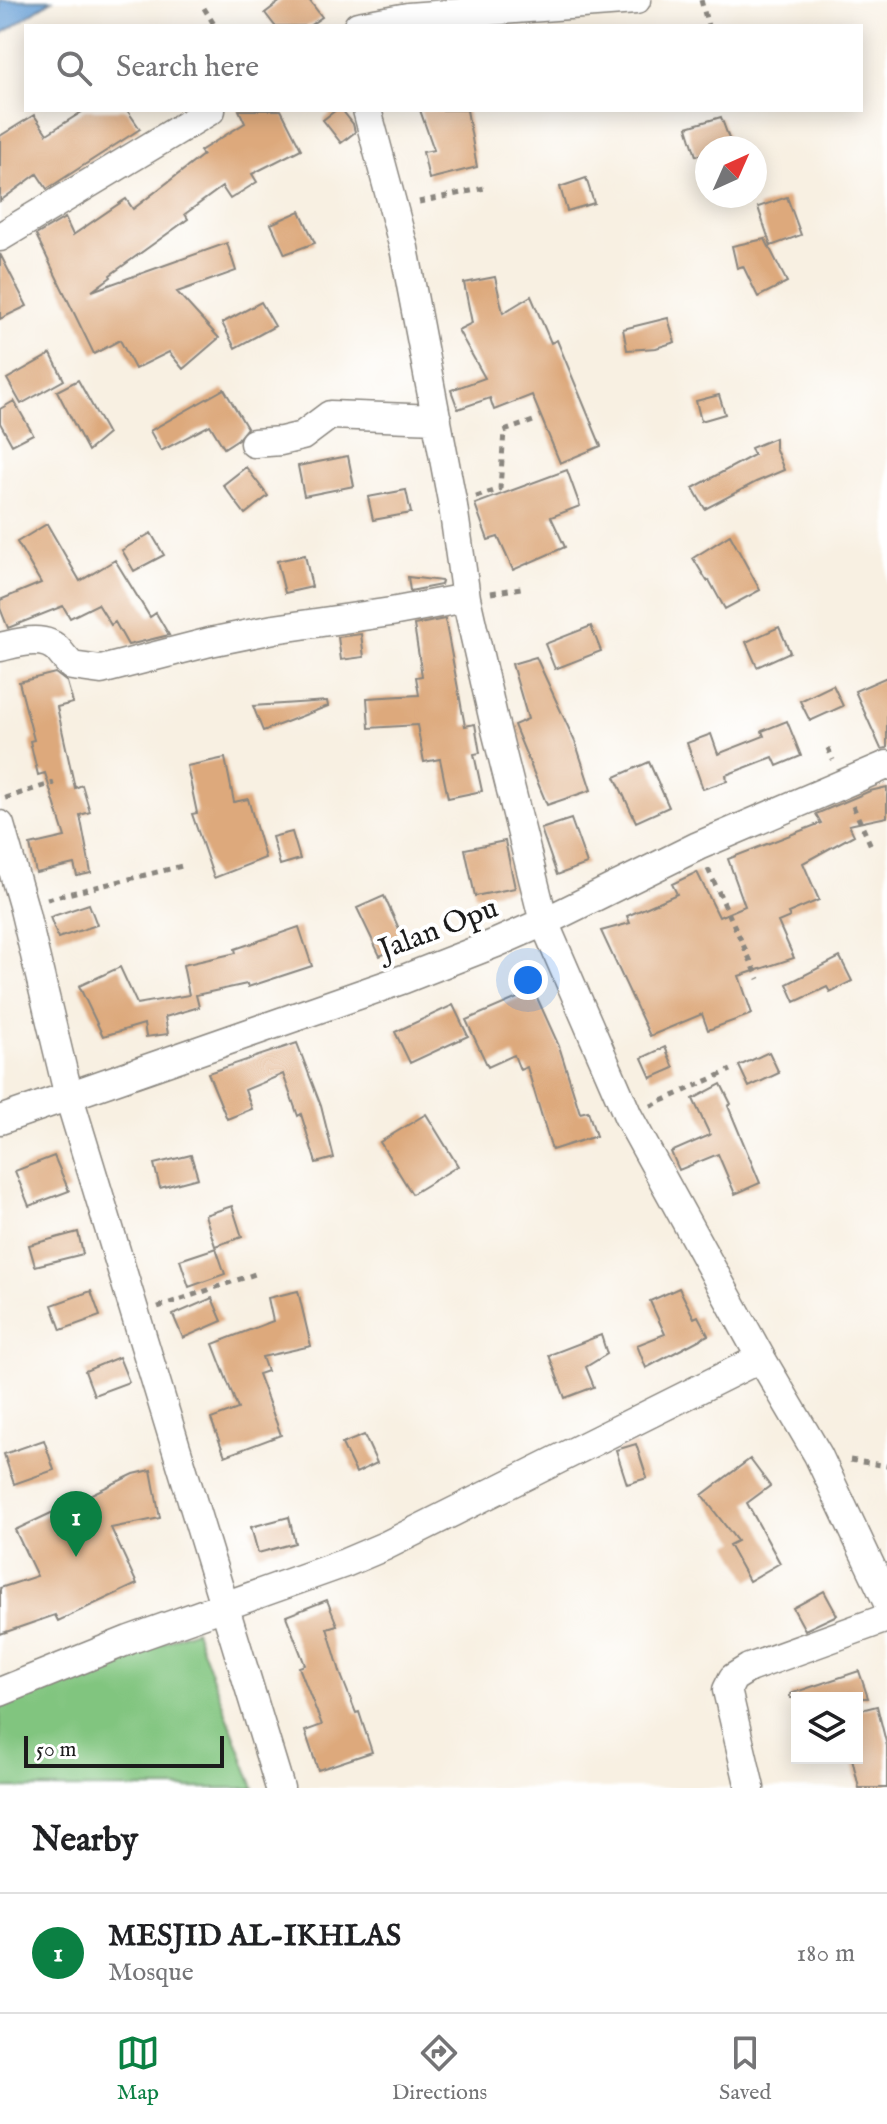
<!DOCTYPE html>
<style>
:root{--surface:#fff;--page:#f2f2f2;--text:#202124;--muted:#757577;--line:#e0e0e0;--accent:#0b8043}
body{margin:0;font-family:"IM FELL English",serif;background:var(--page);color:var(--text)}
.controls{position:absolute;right:24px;bottom:24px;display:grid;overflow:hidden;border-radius:0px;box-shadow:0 4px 20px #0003}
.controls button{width:72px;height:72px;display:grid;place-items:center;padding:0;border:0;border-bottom:2px solid var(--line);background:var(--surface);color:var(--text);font:40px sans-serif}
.compass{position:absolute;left:695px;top:136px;width:72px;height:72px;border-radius:50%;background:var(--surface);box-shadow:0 4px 20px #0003;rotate:45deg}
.scale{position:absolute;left:24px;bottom:20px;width:200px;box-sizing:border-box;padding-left:8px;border:4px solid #1c1c1c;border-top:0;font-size:22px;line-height:28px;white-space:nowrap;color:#1c1c1c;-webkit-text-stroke:6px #fff;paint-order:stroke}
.you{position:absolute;left:528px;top:980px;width:28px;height:28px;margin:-20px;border:6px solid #fff;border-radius:50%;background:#1a73e8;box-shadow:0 0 0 12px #1a73e833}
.badge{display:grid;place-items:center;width:52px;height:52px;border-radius:50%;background:var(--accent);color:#fff;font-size:26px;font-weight:700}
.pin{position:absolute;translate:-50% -66px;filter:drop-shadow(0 2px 4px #0008)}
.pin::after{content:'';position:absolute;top:42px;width:28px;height:24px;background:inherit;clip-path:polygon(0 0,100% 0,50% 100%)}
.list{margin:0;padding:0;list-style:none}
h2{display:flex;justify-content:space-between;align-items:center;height:104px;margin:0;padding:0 32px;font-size:34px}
h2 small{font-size:26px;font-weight:400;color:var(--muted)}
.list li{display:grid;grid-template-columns:52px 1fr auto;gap:24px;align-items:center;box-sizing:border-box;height:120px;padding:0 32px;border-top:2px solid var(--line)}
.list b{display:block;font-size:30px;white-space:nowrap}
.list p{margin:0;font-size:26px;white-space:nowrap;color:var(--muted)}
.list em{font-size:26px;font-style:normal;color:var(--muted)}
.icon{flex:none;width:44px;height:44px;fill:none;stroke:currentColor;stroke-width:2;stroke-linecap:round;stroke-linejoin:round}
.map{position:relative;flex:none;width:887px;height:1788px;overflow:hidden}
.search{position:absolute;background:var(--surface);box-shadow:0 4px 20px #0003;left:24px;right:24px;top:24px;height:88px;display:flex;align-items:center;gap:20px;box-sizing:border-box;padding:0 28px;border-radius:0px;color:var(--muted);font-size:30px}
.sheet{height:224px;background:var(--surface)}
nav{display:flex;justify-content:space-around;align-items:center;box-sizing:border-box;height:112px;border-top:2px solid var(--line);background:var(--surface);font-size:22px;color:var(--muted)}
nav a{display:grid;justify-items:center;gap:4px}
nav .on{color:var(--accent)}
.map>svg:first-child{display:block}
.grass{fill:#81c57f;stroke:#4e704e;stroke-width:2}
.water{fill:#669fd5;stroke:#415e78;stroke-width:2}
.building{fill:#dda97c}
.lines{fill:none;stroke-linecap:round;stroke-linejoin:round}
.minor-casing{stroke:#8a867f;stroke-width:31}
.path{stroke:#8a867f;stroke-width:5;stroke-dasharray:6 6;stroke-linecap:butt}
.minor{stroke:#fff;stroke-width:28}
.labels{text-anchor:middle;stroke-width:8;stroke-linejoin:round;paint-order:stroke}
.street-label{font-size:30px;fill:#1c1c1c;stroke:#fff}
</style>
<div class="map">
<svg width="887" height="1788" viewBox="0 0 887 1788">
<rect width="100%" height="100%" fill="#fff"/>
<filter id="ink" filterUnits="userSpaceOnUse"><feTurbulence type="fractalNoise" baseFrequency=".0125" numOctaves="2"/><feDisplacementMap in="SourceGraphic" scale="16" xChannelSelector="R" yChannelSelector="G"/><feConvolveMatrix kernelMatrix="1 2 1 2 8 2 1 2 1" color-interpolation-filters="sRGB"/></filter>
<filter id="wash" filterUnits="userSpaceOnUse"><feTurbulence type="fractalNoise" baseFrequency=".006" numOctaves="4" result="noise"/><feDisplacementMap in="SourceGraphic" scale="32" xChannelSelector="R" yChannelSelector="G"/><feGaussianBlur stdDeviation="1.8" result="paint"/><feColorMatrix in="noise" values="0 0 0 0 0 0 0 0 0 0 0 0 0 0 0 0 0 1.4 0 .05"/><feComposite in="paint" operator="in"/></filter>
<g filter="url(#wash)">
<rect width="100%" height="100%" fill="#f8f0e2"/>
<path class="grass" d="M195,1630L254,1788H0V1706Z"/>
<path class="water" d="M0,0H52L0,35Z"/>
<g id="blocks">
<path class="building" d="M282,0H309L322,17L309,26H275L265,13Z
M85,110H127L140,129L47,189L37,174L0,201V136L34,115L47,134Z
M239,110H281L301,149L252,174L257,182L230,199L222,187L185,214L188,219L110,275L111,277L92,291L227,243L236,271L177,292L219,338L183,369L169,352L135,369L120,340L94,354L36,235L65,218L73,235L126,199L133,209L203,155L200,151L245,123Z
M336,110H342L353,124L355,132L341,143L323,120Z
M420,110H467L477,167L429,179L423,152L434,150Z
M721,117L731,144L707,148V152L696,156L687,127Z
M586,178L594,203L567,211L560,187Z
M787,197L801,235L771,246L758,207Z
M300,211L315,243L285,254L271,224Z
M765,239L787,282L758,297L743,266L737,268L732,246Z
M0,254L27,306L0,319Z
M495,277L503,313L531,296L551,343L557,340L601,446L560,463L532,395L494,410L490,398L458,409L451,390L485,378L458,330L472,323L464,283Z
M261,302L275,326L235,348L222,323Z
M668,318L675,342L656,348L627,350L623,329Z
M51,354L64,380L21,404L7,379Z
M78,380L108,434L88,451L57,391Z
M224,389L247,428L238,439L224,448L210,425L161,451L150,431Z
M719,395L725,414L701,421L696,401Z
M14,401L33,434L12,445L0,423V409Z
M775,438V447L784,470L756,482L705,509L693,488L754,455L751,448Z
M348,456L354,486L304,496L298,466Z
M246,467L268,496L245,514L223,485Z
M567,470L580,506L551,517L565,547L513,570L498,537L488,540L475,504Z
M406,490L411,513L373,520L368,497Z
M47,524L80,581L115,560L150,617L156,613L169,635L128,645L115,622L111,625L98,604L70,618L63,606L8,628L0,608V600L41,583L17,542Z
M151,533L164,555L134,571L122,550Z
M730,535L760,590L725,609L709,580L707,581L693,558Z
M305,555L312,587L285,593L277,561Z
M408,577L442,581L441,585L410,591Z
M445,619L465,726L475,724L480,753L474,754L482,791L448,798L440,759L424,762L417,725L369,728L367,698L419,695L416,677L422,676L414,625Z
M591,626L601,651L555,669L545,644Z
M779,627L790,652L757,667L746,642Z
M361,634L364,657L341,660L338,637Z
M536,657L576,744L591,790L547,805L514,725L528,719L512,664Z
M55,673L67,682L73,703L57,707L75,788L82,785L90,812L80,815L91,873L77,876L74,864L36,873L30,845L65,837L45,773L38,775L30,741L34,740L19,682Z
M887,677V748L881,749L855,691Z
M833,685L843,706L810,721L800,701Z
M327,701L328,706L263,731L253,706Z
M787,721L801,756L777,766L773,757L726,775L727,781L703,789L687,743L711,734L718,754L764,736L762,731Z
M225,758L234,802L248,799L265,858L214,878L192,814L197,813L187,766Z
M649,762L669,807L636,822L615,777Z
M887,787V817L849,825L854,835L803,863L819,900L788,913L790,917L778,922L794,958L739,976L752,1014L708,1030L702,1014L650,1036L601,931L630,923L627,916L677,894L672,884L697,872L719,917L745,906L728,859L821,823L816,814L870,791Z
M571,819L587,864L557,875L541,829Z
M292,832L300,859L280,865L272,837Z
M505,841L515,888L475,896L465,849Z
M384,896L406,944L380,956L357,908Z
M89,904L97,925L58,938L50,917Z
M299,927L312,966L248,987L247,984L196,995L199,1007L165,1017L168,1034L146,1037L144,1024L103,1036L79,986L120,967L137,1004L189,995L183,965L236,953L235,949Z
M840,957L852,981L830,992L827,987L795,1002L787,984Z
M534,991L559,1046L580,1113L588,1111L596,1136L552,1150L527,1067L520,1070L514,1055L488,1067L466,1020Z
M453,1005L468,1036L410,1063L395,1032Z
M297,1043L321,1106L334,1158L316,1163L301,1114L298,1116L283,1074L245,1090L252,1109L227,1119L208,1073Z
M665,1047L674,1068L651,1078L642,1058Z
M769,1052L779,1073L749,1087L739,1066Z
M721,1084L731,1104L728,1106L760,1183L735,1194L718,1154L679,1170L671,1152L710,1135L693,1099Z
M426,1114L458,1166L412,1194L380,1142Z
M191,1155L198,1178L160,1188L154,1164Z
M54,1156L69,1191L29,1206L15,1171Z
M232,1206L242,1237L215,1246L205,1215Z
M78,1232L83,1254L35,1266L29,1245Z
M216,1248L225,1274L189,1287L180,1260Z
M679,1288L694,1318L698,1316L708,1335L646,1368L637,1345L665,1334L650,1301Z
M91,1291L100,1316L61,1330L52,1305Z
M298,1291L311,1346L262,1357L267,1371L258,1374L281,1435L225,1456L211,1419L238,1409L213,1344L273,1321L268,1298Z
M212,1298L222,1321L183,1338L173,1315Z
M601,1335L607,1354L586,1367L594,1387L565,1398L549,1355Z
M119,1357L129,1382L94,1395L85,1371Z
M364,1435L377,1463L356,1473L342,1444Z
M44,1440L54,1470L14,1484L4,1454Z
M636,1444L647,1478L627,1484L616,1450Z
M750,1459L770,1486L747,1503L780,1563L749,1581L729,1545L737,1541L702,1495Z
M151,1470L160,1518L111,1528L137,1584L58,1621L55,1615L0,1634V1588L37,1576L15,1530L134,1474Z
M289,1517L295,1543L258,1553L251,1527Z
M824,1591L837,1615L805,1630L793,1608Z
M327,1600L337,1625L327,1628L341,1675L356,1713L359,1712L372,1752L318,1770L305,1731L322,1725L299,1667L305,1665L286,1616Z
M859,1671L868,1698H790V1694Z
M877,1706L887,1746V1788H859L852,1758H857V1711Z"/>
</g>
</g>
<g filter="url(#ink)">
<use href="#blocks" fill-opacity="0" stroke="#8a867f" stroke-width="2"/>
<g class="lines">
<g class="minor-casing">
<path id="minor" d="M358,26L408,17L636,0
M367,110L404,248L453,506L466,598L496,730L544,922L628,1116L761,1358L818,1455L887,1601
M0,237L211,110
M254,443L281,441L302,436L330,415L437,419
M0,647C18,643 45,634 59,651C63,656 67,661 72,666L101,670L210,642L274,629L391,612L466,598
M0,825L23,905L69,1097L280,1788
M0,1120L404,979L496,943L544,922L698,846L887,765
M0,1692L129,1640L345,1563L385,1546L761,1358
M750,1788L727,1690L733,1678L749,1668L887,1618"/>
</g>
<path class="path" d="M701,0L708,26
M204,8L215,26
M419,202L485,188
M476,497L500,489L504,431L536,420
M491,593L521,588
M828,748L833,760
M5,798L54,783
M853,806L872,848
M708,869L759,979
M47,899L182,866
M651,1106L731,1070
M158,1307L255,1274
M850,1460L887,1466"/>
<use href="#minor" class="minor"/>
</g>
</g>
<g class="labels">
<g class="street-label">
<text transform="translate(438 928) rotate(-21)" y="10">Jalan Opu</text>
</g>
</g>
</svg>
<div class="controls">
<button><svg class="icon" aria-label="layers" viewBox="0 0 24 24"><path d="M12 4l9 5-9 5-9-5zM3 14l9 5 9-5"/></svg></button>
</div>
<svg class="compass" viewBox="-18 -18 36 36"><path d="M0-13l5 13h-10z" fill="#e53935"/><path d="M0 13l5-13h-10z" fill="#757577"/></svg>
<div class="scale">50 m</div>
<div class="you"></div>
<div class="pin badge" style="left:76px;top:1557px">1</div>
<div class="search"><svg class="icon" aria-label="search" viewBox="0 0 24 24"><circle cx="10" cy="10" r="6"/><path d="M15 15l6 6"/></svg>Search here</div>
</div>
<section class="sheet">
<h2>Nearby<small></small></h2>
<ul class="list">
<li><span class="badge">1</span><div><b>MESJID AL-IKHLAS</b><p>Mosque</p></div><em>180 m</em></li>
</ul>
</section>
<nav>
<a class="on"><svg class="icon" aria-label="map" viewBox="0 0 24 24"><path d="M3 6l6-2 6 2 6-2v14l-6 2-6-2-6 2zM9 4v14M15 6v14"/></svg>Map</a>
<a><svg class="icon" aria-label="directions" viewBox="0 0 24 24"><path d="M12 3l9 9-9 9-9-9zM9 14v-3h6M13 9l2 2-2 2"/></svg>Directions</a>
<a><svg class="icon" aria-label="saved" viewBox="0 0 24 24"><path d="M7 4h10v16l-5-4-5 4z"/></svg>Saved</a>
</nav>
